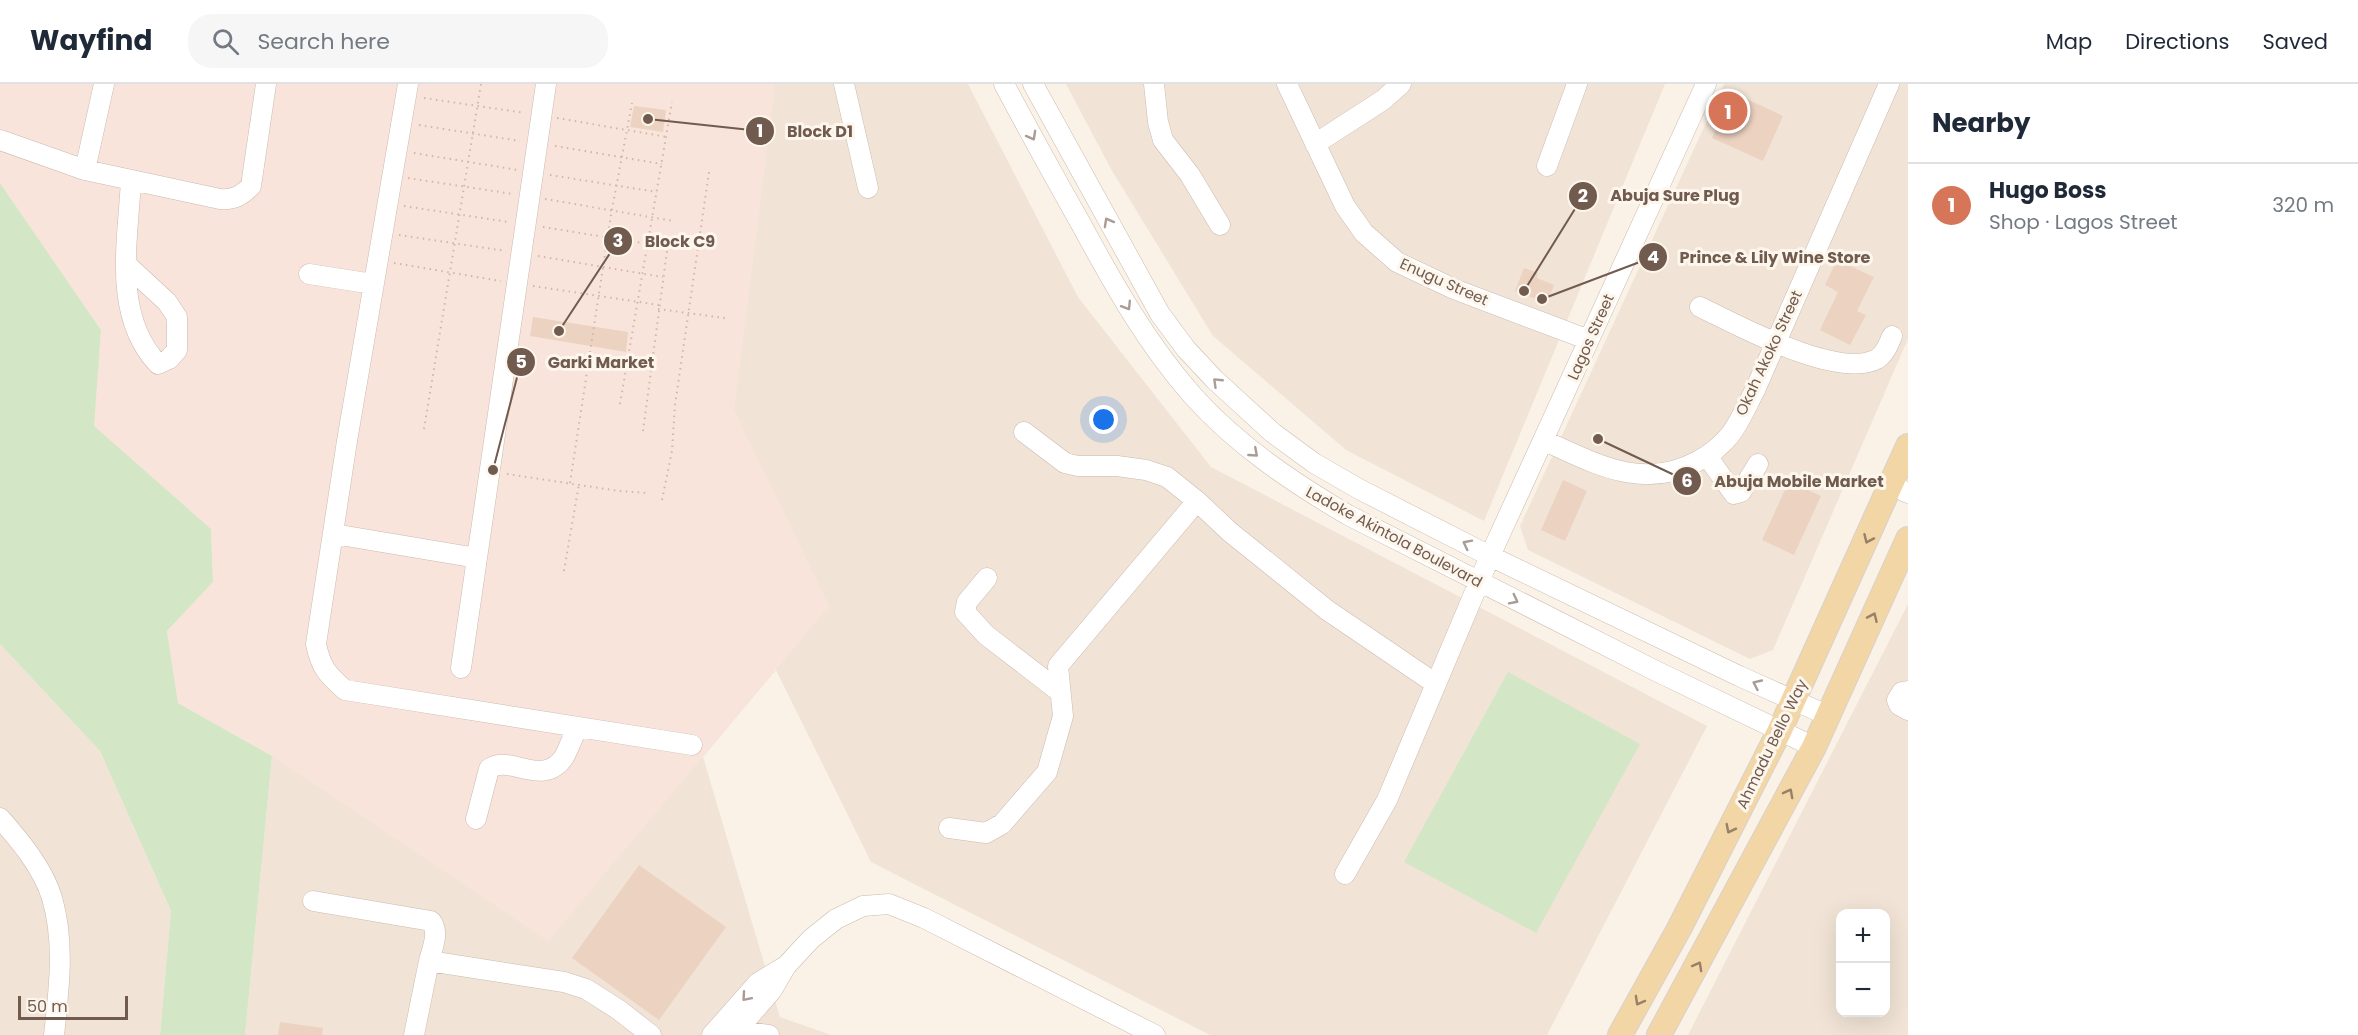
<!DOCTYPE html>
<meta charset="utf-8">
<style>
:root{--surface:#fff;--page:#f6f6f7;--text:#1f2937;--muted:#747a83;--line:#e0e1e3;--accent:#d77558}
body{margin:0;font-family:Poppins,sans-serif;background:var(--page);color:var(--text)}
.controls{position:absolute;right:18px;bottom:18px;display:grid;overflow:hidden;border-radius:12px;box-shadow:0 6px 24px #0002}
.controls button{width:54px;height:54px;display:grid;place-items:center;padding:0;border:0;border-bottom:2px solid var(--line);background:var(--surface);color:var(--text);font:30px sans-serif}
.scale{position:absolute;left:18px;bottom:15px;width:110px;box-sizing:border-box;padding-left:6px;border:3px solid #715a4e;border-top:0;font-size:16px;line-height:21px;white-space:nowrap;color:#715a4e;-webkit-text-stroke:4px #fdf6ec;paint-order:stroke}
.you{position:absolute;left:1104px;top:336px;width:21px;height:21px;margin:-15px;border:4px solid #fff;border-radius:50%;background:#1a73e8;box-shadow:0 0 0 9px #1a73e833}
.badge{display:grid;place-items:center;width:39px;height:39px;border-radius:50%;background:var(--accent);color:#fff;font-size:20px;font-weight:700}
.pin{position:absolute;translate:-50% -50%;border:3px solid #fff;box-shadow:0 2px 6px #0006}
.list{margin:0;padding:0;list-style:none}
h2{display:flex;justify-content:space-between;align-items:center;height:78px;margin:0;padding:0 24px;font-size:26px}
h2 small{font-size:20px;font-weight:400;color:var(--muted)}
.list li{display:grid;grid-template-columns:39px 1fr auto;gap:18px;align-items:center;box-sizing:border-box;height:84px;padding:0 24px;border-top:2px solid var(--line)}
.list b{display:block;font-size:22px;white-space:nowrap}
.list p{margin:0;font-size:20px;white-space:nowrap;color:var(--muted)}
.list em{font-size:20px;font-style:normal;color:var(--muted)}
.icon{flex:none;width:33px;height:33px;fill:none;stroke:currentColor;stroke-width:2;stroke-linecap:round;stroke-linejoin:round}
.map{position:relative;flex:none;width:1908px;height:951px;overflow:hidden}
header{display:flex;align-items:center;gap:36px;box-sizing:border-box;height:84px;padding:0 30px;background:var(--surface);border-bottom:2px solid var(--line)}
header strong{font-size:28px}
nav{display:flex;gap:33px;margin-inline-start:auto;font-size:21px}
.search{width:420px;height:54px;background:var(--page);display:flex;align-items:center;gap:15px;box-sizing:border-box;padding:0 21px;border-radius:24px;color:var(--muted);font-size:22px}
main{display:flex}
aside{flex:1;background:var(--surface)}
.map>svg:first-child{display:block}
.residential{fill:#f1e4d6;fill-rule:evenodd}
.commercial{fill:#f9e4db}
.green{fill:#d3e6c6}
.building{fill:#ecd2c1}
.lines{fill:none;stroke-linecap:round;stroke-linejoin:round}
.minor-casing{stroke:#cbbaae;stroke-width:21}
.major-casing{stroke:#d7d1cd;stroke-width:26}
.path{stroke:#d1b6a4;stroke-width:2;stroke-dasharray:1.5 4.5;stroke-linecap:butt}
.minor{stroke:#fff;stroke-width:20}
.major{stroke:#f2d6a6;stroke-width:24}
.oneway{stroke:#aa9c95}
.oneway2{stroke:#987f68}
.labels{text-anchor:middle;stroke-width:6;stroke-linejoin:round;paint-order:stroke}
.street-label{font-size:15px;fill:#715a4e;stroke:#fdf6ec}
.leader{fill:none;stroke:#715a4e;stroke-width:2}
.callout-dot{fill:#715a4e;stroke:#fdf6ec;stroke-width:2}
.mark-label{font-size:18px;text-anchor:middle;font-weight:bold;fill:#fff}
.callout-label{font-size:16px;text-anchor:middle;font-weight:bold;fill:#715a4e;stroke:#fdf6ec;stroke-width:6;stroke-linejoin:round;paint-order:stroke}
</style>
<header>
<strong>Wayfind</strong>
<div class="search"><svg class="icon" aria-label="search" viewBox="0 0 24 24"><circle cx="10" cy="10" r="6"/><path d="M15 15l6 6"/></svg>Search here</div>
<nav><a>Map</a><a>Directions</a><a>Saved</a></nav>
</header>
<main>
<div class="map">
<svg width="1908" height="951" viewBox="0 0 1908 951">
<rect width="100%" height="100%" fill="#faf2e6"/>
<path class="residential" d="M374,0H968L1078,213L1211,383L1707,642L1547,951H1210L871,778L776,586L703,673L780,933L831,951H245L272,672Z
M1066,0H1665L1484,437L1346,366L1213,252L1111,85Z
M1724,0H1908V255L1773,566L1750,575L1528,466L1520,442Z
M1908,520V951H1688ZM1840,830H1886V928H1840Z
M0,560L100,667L171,827L160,951H0Z"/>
<path class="commercial" d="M0,0H775L734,326L829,522L548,857L272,672L178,619L167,547L213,498L211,445L93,342L101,246L0,99Z"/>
<path class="green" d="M0,99L101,246L94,342L211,445L213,498L167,547L178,619L272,672L245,951H160L171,827L100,667L0,560Z
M1508,588L1640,660L1536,849L1404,778Z"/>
<path class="building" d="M1732,8L1783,32L1763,77L1712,54Z
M634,22L666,26L663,48L630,43Z
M1837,176L1874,193L1857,227L1866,231L1850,261L1820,246L1838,208L1825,201Z
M1524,184L1538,189L1537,194L1554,201L1547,219L1515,207Z
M533,233L628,248L626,268L530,252Z
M1563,396L1587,407L1565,457L1541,446Z
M1789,397L1821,412L1794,471L1762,456Z
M639,781L726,843L659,936L572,874Z
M280,938L323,944L322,951H278Z"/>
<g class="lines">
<g class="minor-casing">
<path id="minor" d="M408,0L347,357L316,560C321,584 327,590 345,606L692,661
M844,0L868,104
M1004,0C1029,47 1055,94 1081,140C1114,201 1147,260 1193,312C1237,361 1292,398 1348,431L1656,587L1814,663
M1033,0L1160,230L1186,265L1215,296L1273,349L1314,379L1359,405L1490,472L1739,592L1829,632
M1154,0L1158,38L1163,56L1190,91L1220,141
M1287,0L1345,122L1364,149L1397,178L1454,205L1589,256
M0,56L85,86L220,115C234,116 241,112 251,102L266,0
M1315,60L1383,16L1401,0
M1547,82L1577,0
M85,86L104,0
M127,181L167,218L177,233V266L169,275L158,280C112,231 128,157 131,96
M309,190L373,200
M1700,223C1738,241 1837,296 1877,275C1884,271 1889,260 1892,252
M1024,348L1065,379L1078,382H1117L1146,386L1167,393L1197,417L1230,448L1327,526L1436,600
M1545,357C1596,380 1643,407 1698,377C1709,371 1722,361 1730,351C1740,338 1747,321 1755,306L1889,0
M1707,372L1734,410L1741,408L1758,380
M1891,401L1908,409
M334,450L477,474
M987,494L967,518L965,528L986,551L1060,608
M461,584L546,0
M1908,607L1902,608L1897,616L1899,621L1908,626
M0,734C20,757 43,784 52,814C65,858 59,906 54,951
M476,735L489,685C508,669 543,705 564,673C569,664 573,652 578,643
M949,744L986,749L1002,740L1047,688L1063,632L1058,582L1197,417
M1345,790L1387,716L1490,472L1706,0
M313,817L431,837C440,848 432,865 429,877
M727,945L769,951
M414,951L429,877L564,898L586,905L619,926L651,951
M712,951L758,899L784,883
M733,951L772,906L786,882L811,855L836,835L863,822L889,820L924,834L1155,951"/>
</g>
<g class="major-casing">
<path id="major" d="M1620,951L1680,843L1779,648L1908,362
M1659,951L1814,663L1908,455"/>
</g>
<path class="path" d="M424,14L525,29
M557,34L667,53
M419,41L520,57
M555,62L662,80
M414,69L518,86
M550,91L657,108
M408,94L513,110
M545,115L673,137
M404,122L508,138
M543,143L667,163
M399,151L506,167
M538,172L663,193
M394,179L501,197
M533,202L659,221
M658,225L725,234
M620,320L672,18
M424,345L481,0
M643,347L669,152
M507,390L619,407L648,409
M570,399L611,131L632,19
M662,416L672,367L675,321L709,88
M564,487L579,400"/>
<use href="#minor" class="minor"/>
<use href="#major" class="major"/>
</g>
<defs><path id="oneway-chevron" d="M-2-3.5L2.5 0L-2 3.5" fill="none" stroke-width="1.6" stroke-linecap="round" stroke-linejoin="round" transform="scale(1.5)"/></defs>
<g class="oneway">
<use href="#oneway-chevron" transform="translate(1032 52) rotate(61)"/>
<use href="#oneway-chevron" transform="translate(1108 138) rotate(-119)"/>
<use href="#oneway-chevron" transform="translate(1127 222) rotate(58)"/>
<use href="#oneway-chevron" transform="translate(1217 298) rotate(-136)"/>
<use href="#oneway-chevron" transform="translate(1254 369) rotate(41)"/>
<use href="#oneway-chevron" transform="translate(1467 460) rotate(-153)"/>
<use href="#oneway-chevron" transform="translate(1514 516) rotate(27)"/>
<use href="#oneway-chevron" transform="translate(1757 600) rotate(-155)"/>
<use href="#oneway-chevron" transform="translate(746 913) rotate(131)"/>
</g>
<g class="oneway2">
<use href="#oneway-chevron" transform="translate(1868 455) rotate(114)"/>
<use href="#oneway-chevron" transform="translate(1873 533) rotate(-66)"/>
<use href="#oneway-chevron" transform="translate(1789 709) rotate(-62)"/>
<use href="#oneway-chevron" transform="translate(1730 745) rotate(117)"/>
<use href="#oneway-chevron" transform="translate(1698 882) rotate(-61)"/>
<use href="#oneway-chevron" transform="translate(1639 917) rotate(119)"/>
</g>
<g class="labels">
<g class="street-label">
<text transform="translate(1444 198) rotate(24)" y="5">Enugu Street</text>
<text transform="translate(1591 253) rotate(-66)" y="5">Lagos Street</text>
<text transform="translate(1769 269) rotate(-65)" y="5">Okah Akoko Street</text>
<text transform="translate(1394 453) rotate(28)" y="5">Ladoke Akintola Boulevard</text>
<text transform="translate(1772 660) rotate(-64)" y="5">Ahmadu Bello Way</text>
</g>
</g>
<path class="leader" d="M648 35L760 47M1524 207L1583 112M559 247L618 157M1542 215L1653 173M493 386L521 278M1598 355L1687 397"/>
<g class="callout-dot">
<circle cx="648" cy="35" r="6"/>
<circle cx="1524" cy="207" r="6"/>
<circle cx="559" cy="247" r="6"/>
<circle cx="1542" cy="215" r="6"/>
<circle cx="493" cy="386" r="6"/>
<circle cx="1598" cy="355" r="6"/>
<circle cx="760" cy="47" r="15"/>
<circle cx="1583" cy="112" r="15"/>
<circle cx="618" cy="157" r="15"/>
<circle cx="1653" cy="173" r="15"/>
<circle cx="521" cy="278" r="15"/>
<circle cx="1687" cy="397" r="15"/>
</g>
<g class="mark-label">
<text x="760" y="53">1</text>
<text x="1583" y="118">2</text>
<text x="618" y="163">3</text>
<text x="1653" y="179">4</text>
<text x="521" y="284">5</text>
<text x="1687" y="403">6</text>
</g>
<g class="callout-label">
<text x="820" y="53">Block D1</text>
<text x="1675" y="117">Abuja Sure Plug</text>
<text x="680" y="163">Block C9</text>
<text x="1775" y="179">Prince &amp; Lily Wine Store</text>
<text x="601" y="284">Garki Market</text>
<text x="1799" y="403">Abuja Mobile Market</text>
</g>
</svg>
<div class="controls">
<button>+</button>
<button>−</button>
</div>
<div class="scale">50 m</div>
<div class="you"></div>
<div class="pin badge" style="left:1728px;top:27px">1</div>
</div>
<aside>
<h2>Nearby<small></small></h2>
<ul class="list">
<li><span class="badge">1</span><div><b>Hugo Boss</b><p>Shop · Lagos Street</p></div><em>320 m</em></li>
</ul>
</aside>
</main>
